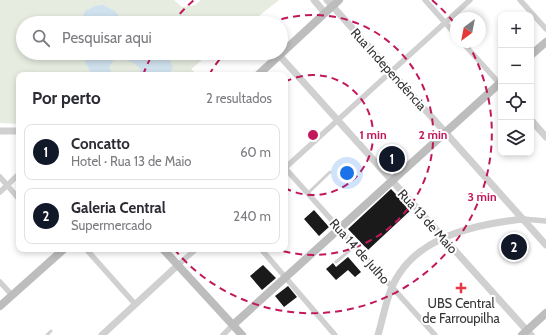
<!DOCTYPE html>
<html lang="pt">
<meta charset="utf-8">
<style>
:root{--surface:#fff;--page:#f7f7f7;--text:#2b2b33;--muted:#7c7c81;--line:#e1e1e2;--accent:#111827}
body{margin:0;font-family:Cabin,sans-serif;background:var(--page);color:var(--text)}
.controls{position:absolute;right:12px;top:12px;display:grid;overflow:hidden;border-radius:8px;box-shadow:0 2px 6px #0003}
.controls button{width:36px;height:36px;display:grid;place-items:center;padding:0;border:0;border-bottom:1px solid var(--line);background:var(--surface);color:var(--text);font:20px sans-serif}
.compass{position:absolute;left:450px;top:12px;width:36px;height:36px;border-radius:50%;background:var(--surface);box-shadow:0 2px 6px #0003;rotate:212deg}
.you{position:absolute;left:347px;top:173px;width:14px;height:14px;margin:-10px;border:3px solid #fff;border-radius:50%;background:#1a73e8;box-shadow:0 0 0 6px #1a73e833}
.badge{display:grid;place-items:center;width:26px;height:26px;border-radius:50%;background:var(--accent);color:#fff;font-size:13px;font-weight:700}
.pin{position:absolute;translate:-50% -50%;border:2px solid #fff;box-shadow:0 1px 4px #0006}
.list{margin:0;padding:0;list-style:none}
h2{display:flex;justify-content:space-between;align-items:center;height:52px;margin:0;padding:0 16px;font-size:17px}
h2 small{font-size:13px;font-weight:400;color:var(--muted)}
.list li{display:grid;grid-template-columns:26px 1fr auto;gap:12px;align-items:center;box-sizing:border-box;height:56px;margin:0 8px 8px;padding:0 8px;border:1px solid var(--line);border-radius:8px}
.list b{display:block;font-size:15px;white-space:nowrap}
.list p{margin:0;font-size:13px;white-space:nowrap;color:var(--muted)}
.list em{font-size:13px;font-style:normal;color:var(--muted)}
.icon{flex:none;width:22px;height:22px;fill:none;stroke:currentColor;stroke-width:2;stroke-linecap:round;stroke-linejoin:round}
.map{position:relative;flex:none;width:546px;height:335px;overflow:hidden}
.search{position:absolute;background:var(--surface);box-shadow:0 2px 6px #0003;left:16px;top:16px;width:272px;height:44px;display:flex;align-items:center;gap:10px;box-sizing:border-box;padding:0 14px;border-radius:22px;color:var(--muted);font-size:15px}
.panel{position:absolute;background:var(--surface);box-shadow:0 2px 6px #0003;left:16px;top:72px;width:272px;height:180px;border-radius:8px}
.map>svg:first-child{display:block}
.green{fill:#e6ecdf}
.water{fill:#cfe2ee}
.building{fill:#1a1a1a}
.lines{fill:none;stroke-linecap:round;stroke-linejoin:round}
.service{stroke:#d0d0d0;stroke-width:3}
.minor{stroke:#d0d0d0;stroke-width:5.5}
.tertiary{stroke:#d0d0d0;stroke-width:7}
.secondary{stroke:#bdbdbd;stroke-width:8}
.ring{fill:none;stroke:#c2185b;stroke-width:2;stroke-dasharray:7 5}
.poi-dot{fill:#e63946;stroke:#fff;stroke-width:1.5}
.labels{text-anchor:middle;stroke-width:4;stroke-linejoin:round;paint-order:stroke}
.street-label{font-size:13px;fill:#333;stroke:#fff}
.poi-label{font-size:13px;fill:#333;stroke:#fff}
.centre{fill:#c2185b;stroke:#fff;stroke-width:2}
.ring-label{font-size:12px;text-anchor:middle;font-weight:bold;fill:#c2185b;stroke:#fff;stroke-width:4;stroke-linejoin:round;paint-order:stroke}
</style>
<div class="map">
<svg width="546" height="335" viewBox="0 0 546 335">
<rect width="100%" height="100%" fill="#fff"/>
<path class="green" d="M0,0H174L182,7L195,5L201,0H279L250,23H23V53H211L191,69L198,75H19V124L0,123Z"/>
<path class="water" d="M103,5L115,11L124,23H81L85,11L95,6Z
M81,53H160L170,60L173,68L168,75H137L141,69C132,61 127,59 114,60L109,67L113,75H92Z"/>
<path class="building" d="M391,189L411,210L368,250L348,229Z
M314,210L329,227L319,236L304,219Z
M348,257L361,272L355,277L348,270L336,280L326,269L333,263L336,267Z
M263,265L276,278L262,290L250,276Z
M288,286L297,297L284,307L275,296Z"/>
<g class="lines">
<path class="service" d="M308,193L330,172
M336,262L355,246
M47,335L51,331"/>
<path class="minor" d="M425,0L456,35
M520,0L546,29
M462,42L500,84
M285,168L470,0
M285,168L435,335
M0,177L19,199
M0,192L19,174
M523,219L546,221
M86,249L135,304
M261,249L335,335
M178,265L196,249
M0,282L12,295
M223,335L233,325"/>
<path class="tertiary" d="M314,0L325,13
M327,0L546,245
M279,55L531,335
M531,120L546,137
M0,131H19
M102,335L178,265
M378,335C384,315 387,292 399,274C424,235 479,224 523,219"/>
<path class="secondary" d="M531,55L546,42
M258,75L339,0
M163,249L242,335
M0,306L64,249
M233,325L501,82
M522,335L546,313"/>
</g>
<g class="ring">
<path d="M285 82A60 60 0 1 1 285 188"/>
<path d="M209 75A120 120 0 0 1 225 53M270 23A120 120 0 1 1 276 249"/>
<path d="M143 75A180 180 0 0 1 153 53M172 23A180 180 0 0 1 194 0M432 0A180 180 0 0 1 456 25M467 42A180 180 0 0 1 174 249"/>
</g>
<path class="poi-dot" d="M459 282h4v4h4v4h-4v4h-4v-4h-4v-4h4z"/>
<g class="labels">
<g class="street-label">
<text transform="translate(389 69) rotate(48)" y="5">Rua Independência</text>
<text transform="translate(428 221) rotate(48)" y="5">Rua 13 de Maio</text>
<text transform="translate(360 251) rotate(48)" y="5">Rua 14 de Julho</text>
</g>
<g class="poi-label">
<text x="461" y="308">UBS Central<tspan x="461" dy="15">de Farroupilha</tspan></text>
</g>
</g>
<circle cx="313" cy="135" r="6" class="centre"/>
<g class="ring-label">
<text x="373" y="139">1 min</text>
<text x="433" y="139">2 min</text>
<text x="482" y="201">3 min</text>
</g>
</svg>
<div class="controls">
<button>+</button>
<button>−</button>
<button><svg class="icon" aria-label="locate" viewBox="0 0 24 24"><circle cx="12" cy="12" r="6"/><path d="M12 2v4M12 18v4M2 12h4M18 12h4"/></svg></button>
<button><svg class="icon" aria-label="layers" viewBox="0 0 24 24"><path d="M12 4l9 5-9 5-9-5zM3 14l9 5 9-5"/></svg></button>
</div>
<svg class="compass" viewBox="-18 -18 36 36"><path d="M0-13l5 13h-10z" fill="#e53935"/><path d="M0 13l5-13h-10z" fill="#7c7c81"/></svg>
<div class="you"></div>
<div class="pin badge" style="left:392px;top:159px">1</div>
<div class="pin badge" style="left:514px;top:247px">2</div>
<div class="search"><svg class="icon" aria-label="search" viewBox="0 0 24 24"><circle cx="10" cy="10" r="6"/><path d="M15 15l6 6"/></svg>Pesquisar aqui</div>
<section class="panel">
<h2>Por perto<small>2 resultados</small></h2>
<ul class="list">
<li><span class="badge">1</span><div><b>Concatto</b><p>Hotel · Rua 13 de Maio</p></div><em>60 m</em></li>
<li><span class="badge">2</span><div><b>Galeria Central</b><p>Supermercado</p></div><em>240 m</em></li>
</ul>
</section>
</div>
